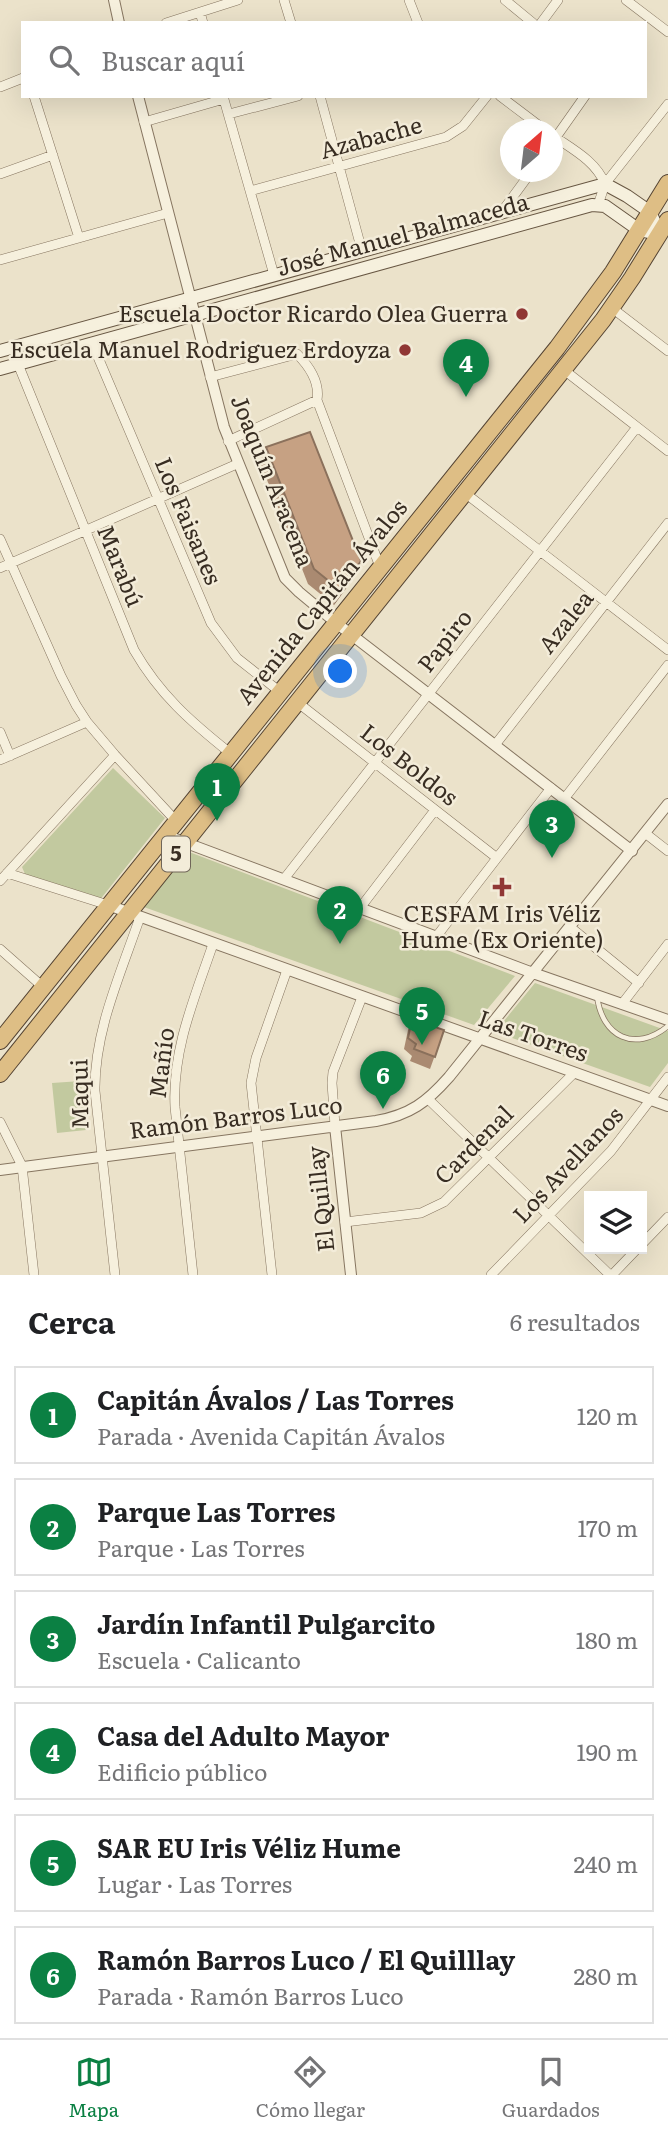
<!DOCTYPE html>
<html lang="es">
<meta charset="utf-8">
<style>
:root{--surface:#fff;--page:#f6f6f6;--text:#202124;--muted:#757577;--line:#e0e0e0;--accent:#0b8043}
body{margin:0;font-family:Literata,serif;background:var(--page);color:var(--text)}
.controls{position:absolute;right:21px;bottom:21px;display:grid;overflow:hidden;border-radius:0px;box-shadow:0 7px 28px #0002}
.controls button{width:63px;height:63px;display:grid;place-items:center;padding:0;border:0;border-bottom:2px solid var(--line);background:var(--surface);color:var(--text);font:35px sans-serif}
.compass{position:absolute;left:500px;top:119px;width:63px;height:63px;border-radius:50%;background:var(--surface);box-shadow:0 7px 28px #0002;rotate:28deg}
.you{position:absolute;left:341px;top:672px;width:24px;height:24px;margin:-18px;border:5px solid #fff;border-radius:50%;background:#1a73e8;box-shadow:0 0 0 10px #1a73e833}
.badge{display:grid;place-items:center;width:46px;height:46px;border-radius:50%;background:var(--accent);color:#fff;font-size:23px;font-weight:700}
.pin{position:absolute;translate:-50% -58px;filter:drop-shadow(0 2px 4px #0008)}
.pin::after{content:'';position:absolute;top:37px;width:24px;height:21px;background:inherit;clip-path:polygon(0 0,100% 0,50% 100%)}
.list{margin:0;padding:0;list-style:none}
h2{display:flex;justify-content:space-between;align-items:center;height:91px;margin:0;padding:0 28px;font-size:30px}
h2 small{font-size:23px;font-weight:400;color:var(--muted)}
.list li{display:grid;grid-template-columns:46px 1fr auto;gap:21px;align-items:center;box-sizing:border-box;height:98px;margin:0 14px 14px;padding:0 14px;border:2px solid var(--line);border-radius:0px}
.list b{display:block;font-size:26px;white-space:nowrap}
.list p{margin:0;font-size:23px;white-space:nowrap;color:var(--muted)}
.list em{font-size:23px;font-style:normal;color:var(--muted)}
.icon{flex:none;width:38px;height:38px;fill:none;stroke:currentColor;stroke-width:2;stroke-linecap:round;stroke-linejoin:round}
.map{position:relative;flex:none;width:668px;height:1275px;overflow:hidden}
.search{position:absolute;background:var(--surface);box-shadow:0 7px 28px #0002;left:21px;right:21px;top:21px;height:77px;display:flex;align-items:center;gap:18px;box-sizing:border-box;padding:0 24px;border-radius:0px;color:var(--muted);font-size:26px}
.sheet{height:763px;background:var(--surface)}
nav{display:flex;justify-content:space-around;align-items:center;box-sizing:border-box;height:98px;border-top:2px solid var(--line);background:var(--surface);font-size:19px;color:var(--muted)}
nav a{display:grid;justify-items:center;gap:4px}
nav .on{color:var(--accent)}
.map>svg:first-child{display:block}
.green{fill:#c2c99f}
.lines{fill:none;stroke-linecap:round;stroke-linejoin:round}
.service-casing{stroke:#867560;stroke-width:6}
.minor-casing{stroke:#867560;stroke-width:10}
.tertiary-casing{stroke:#867560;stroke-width:12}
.secondary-casing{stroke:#685743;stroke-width:14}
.trunk-casing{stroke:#543;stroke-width:18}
.service{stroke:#f6f0dd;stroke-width:4.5}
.minor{stroke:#f6f0dd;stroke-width:9}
.tertiary{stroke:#f6f0dd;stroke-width:10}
.secondary{stroke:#f6f0dd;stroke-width:12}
.trunk{stroke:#debe85;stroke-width:16}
.wall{fill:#aa8a71}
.shaded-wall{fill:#8b715c}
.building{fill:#c6a183;stroke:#8b715c;stroke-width:2}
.poi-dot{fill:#903735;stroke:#f3ecd9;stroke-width:2.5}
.labels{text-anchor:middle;stroke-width:5;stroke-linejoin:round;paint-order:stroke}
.shield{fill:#f3ecd9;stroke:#706659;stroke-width:2}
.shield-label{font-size:21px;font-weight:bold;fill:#382d22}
.street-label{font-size:23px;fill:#382d22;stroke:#f3ecd9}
.poi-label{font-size:23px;fill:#382d22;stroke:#f3ecd9;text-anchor:end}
</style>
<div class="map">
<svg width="668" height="1275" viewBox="0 0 668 1275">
<rect width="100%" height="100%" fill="#ebe2ca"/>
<path class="green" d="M113,768L165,818L99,901L25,874L22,867Z
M184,850L515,976L474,1025L141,906Z
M535,983L668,1031V1063L650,1087L495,1032Z
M81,1081L86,1130L57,1133L52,1083Z"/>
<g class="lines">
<g class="service-casing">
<path id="service" d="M597,996C602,1037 635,1053 668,1026"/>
</g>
<g class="minor-casing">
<path id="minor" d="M284,0L291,23
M409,0L418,23
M505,0L533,23
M626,0L668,32
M200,12L203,23
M166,23L238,0
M541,23L558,0
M0,87L23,78
M34,96L79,238
M223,96L274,275
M320,96L362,251
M500,96L545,130
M229,114L298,96
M144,122L224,99
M552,135C572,149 596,161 605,184L598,205
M554,140L585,96
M0,174L53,155
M605,184L668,104
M250,191L446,137L463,126L487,96
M501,213L531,172
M0,260L168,213
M612,308L668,351
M92,343L211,623L237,658L279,691
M18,364L134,650C160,695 190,721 230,753
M564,370L668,451
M210,377L297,354C309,366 320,382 317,400L380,567
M228,441L317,400
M465,493L668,650
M0,539L61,676L76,705L87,722L115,755L176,821
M0,568L237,464
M297,702L497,858
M0,732L10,756
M495,745L668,523
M0,760L87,722
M564,799L668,665
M645,833L668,851
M7,873L108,905
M284,879L637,427
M0,881L115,755
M360,908L435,810
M570,927L639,983
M436,937L551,788
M0,949L43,987
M622,1004L668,944
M428,1099L610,1275
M0,1122L22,1166L34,1275
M335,1126L332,1083L333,1072L362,997
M345,1222L421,1213L444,1202L574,1073
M642,1244L668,1217
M115,1275L95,1091C94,1031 121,973 140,917
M193,1275L175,1107C172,1049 195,997 213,944
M272,1275L251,1083L256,1058L287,970
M491,1275L611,1151L668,1077
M612,1275L637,1249"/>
</g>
<g class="tertiary-casing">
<path id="tertiary" d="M114,0L119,23
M138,96L224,427L285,578L299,592L335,622L632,851
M165,835L533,973L668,1020
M108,905L668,1106
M335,1126L351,1275
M0,1170L376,1121C410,1115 427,1102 449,1077L668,804"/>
</g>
<g class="secondary-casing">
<path id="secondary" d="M0,351L605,184L627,196L650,212L660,234
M0,369L592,205L605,206L639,230L660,234"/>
</g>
<g class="trunk-casing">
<path id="trunk" d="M0,1041L557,348L613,272L668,183
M0,1074L603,320L632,278L668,220"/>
</g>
<use href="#service" class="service"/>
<use href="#minor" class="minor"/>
<use href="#tertiary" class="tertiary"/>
<use href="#secondary" class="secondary"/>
<use href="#trunk" class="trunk"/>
</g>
<path class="wall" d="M266,447L361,561L355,576L334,605L308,584L260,462Z
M412,1019L444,1030L430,1069L410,1061L412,1056L404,1049L408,1030Z"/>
<path class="shaded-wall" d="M361,561L355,576L334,605L340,590Z"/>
<path class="building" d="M310,432L361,561L340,590L314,569L266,447Z
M412,1019L444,1030L435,1057L414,1049L416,1044L408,1038Z"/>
<g class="poi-dot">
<circle cx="522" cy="314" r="7"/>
<circle cx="405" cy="350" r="7"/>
<path d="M498.5 876.5h7v7h7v7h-7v7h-7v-7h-7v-7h7z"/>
</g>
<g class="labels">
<rect class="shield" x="162" y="836.5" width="28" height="35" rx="5"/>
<g class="shield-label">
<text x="176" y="861">5</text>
</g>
<g class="street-label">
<text transform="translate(371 138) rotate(-15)" y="8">Azabache</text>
<text transform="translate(403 235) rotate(-15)" y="8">José Manuel Balmaceda</text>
<text transform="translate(272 481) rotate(68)" y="8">Joaquín Aracena</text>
<text transform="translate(188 521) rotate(67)" y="8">Los Faisanes</text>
<text transform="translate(120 566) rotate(68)" y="8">Marabú</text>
<text transform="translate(322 602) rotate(-51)" y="8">Avenida Capitán Ávalos</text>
<text transform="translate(566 622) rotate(-52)" y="8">Azalea</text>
<text transform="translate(445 641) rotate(-52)" y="8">Papiro</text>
<text transform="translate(409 765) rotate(38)" y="8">Los Boldos</text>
<text transform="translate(533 1036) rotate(19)" y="8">Las Torres</text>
<text transform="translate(162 1063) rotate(-83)" y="8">Mañío</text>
<text transform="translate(80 1094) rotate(-91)" y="8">Maqui</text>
<text transform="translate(236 1118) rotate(-7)" y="8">Ramón Barros Luco</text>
<text transform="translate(474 1145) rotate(-45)" y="8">Cardenal</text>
<text transform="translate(568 1165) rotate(-47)" y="8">Los Avellanos</text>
<text transform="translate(321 1199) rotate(-96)" y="8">El Quillay</text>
</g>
<g class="poi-label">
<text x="508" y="322">Escuela Doctor Ricardo Olea Guerra</text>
<text x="391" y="358">Escuela Manuel Rodriguez Erdoyza</text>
<text x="502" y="922" text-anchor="middle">CESFAM Iris Véliz<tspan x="502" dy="26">Hume (Ex Oriente)</tspan></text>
</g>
</g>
</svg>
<div class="controls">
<button><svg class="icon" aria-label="layers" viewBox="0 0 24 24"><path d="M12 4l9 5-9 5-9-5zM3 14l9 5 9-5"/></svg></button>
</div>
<svg class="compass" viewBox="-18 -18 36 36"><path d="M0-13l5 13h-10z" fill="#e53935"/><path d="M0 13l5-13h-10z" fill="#757577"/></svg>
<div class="you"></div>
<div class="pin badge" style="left:217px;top:821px">1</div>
<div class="pin badge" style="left:340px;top:944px">2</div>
<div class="pin badge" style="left:552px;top:858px">3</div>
<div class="pin badge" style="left:466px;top:397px">4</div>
<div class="pin badge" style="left:422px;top:1045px">5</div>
<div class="pin badge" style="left:383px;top:1109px">6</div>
<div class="search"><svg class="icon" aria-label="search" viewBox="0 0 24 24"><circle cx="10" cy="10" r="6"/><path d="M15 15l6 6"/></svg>Buscar aquí</div>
</div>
<section class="sheet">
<h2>Cerca<small>6 resultados</small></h2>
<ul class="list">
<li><span class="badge">1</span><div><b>Capitán Ávalos / Las Torres</b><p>Parada · Avenida Capitán Ávalos</p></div><em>120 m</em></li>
<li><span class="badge">2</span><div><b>Parque Las Torres</b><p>Parque · Las Torres</p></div><em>170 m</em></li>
<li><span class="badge">3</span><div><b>Jardín Infantil Pulgarcito</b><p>Escuela · Calicanto</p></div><em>180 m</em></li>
<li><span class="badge">4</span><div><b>Casa del Adulto Mayor</b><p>Edificio público</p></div><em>190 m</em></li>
<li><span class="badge">5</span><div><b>SAR EU Iris Véliz Hume</b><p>Lugar · Las Torres</p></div><em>240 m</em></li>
<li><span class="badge">6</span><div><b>Ramón Barros Luco / El Quilllay</b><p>Parada · Ramón Barros Luco</p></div><em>280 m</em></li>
</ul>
</section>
<nav>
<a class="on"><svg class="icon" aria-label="map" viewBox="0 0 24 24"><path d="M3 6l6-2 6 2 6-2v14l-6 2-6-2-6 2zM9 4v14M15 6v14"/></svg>Mapa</a>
<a><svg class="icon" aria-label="directions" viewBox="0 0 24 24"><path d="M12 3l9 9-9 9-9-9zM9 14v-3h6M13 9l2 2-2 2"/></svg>Cómo llegar</a>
<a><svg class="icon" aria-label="saved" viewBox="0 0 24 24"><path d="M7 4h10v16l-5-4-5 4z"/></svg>Guardados</a>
</nav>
